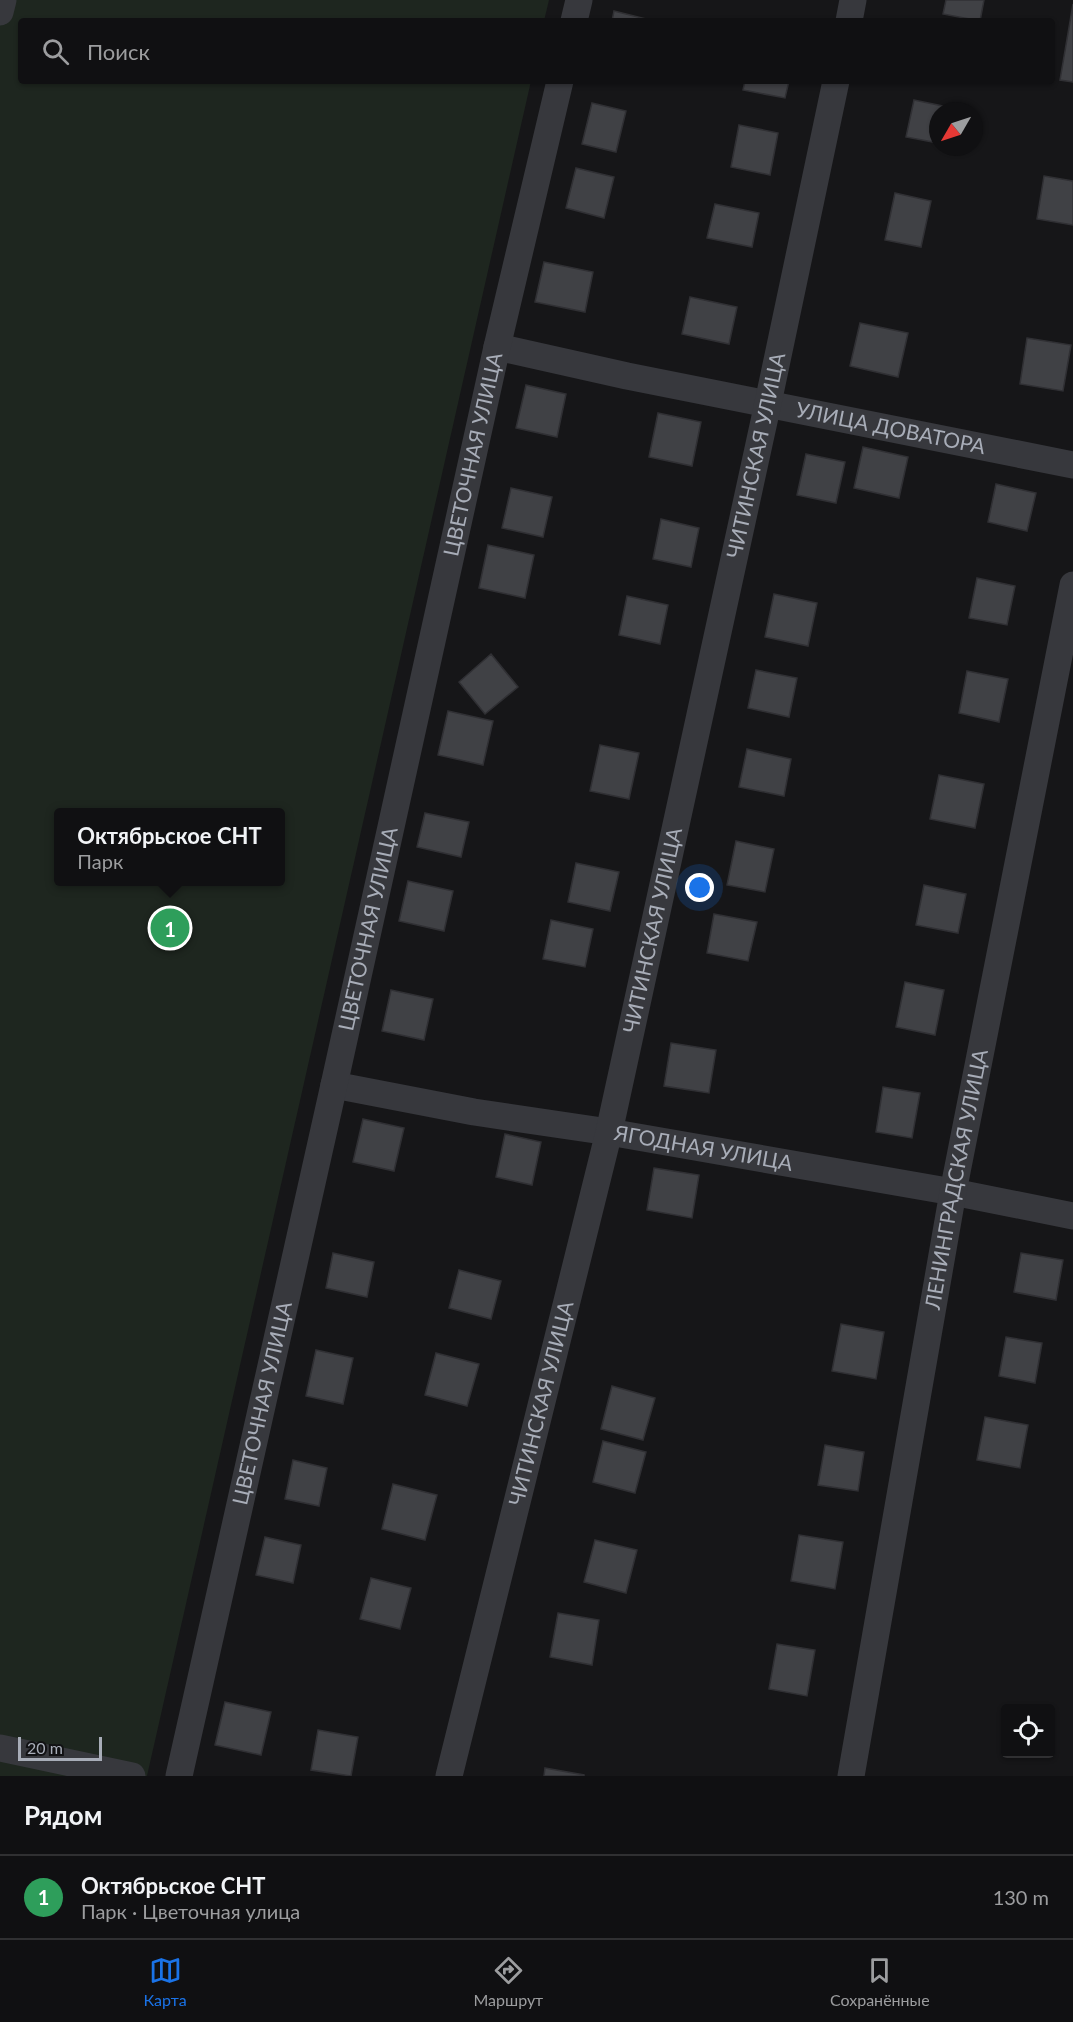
<!DOCTYPE html>
<html lang="ru">
<meta charset="utf-8">
<style>
:root{--surface:#101012;--page:#1e1e20;--text:#f1f3f6;--muted:#9c9d9f;--line:#303032;--accent:#1a73e8}
body{margin:0;font-family:Lato,sans-serif;background:var(--page);color:var(--text)}
.controls{position:absolute;right:18px;bottom:18px;display:grid;overflow:hidden;border-radius:6px;box-shadow:0 2px 4px #0004}
.controls button{width:54px;height:54px;display:grid;place-items:center;padding:0;border:0;border-bottom:2px solid var(--line);background:var(--surface);color:var(--text);font:30px sans-serif}
.compass{position:absolute;left:929px;top:102px;width:54px;height:54px;border-radius:50%;background:var(--surface);box-shadow:0 2px 4px #0004;rotate:231deg}
.scale{position:absolute;left:18px;bottom:15px;width:84px;box-sizing:border-box;padding-left:6px;border:3px solid #a8adb8;border-top:0;font-size:16px;line-height:21px;white-space:nowrap;color:#a8adb8;-webkit-text-stroke:4px #111113;paint-order:stroke}
.you{position:absolute;left:700px;top:888px;width:21px;height:21px;margin:-15px;border:4px solid #fff;border-radius:50%;background:#1a73e8;box-shadow:0 0 0 9px #1a73e833}
.badge{display:grid;place-items:center;width:39px;height:39px;border-radius:50%;background:var(--accent);color:#fff;font-size:20px;font-weight:700}
.pin{position:absolute;translate:-50% -50%;border:3px solid #fff;box-shadow:0 2px 6px #0006}
.popup{position:absolute;left:54px;top:808px;width:231px;height:78px;box-sizing:border-box;display:grid;place-content:center;border-radius:6px;background:var(--surface);filter:drop-shadow(0 2px 4px #0005);font-size:20px;white-space:nowrap;color:var(--muted)}
.popup b{font-size:22px;color:var(--text)}
.popup::after{content:'';position:absolute;left:50%;top:100%;margin-left:-12px;border:12px solid transparent;border-top-color:var(--surface)}
.list{margin:0;padding:0;list-style:none}
h2{display:flex;justify-content:space-between;align-items:center;height:78px;margin:0;padding:0 24px;font-size:26px}
h2 small{font-size:20px;font-weight:400;color:var(--muted)}
.list li{display:grid;grid-template-columns:39px 1fr auto;gap:18px;align-items:center;box-sizing:border-box;height:84px;padding:0 24px;border-top:2px solid var(--line)}
.list b{display:block;font-size:22px;white-space:nowrap}
.list p{margin:0;font-size:20px;white-space:nowrap;color:var(--muted)}
.list em{font-size:20px;font-style:normal;color:var(--muted)}
.icon{flex:none;width:33px;height:33px;fill:none;stroke:currentColor;stroke-width:2;stroke-linecap:round;stroke-linejoin:round}
.map{position:relative;flex:none;width:1073px;height:1776px;overflow:hidden}
.search{position:absolute;background:var(--surface);box-shadow:0 2px 4px #0004;left:18px;right:18px;top:18px;height:66px;display:flex;align-items:center;gap:15px;box-sizing:border-box;padding:0 21px;border-radius:6px;color:var(--muted);font-size:22px}
.sheet{height:162px;background:var(--surface)}
nav{display:flex;justify-content:space-around;align-items:center;box-sizing:border-box;height:84px;border-top:2px solid var(--line);background:var(--surface);font-size:16px;color:var(--muted)}
nav a{display:grid;justify-items:center;gap:3px}
nav .on{color:var(--accent)}
.map>svg:first-child{display:block}
.green{fill:#1e261f;fill-rule:evenodd}
.building{fill:#404145;stroke:#303034;stroke-width:1.5}
.lines{fill:none;stroke-linecap:round;stroke-linejoin:round}
.street{stroke:#37383d;stroke-width:27}
.labels{text-anchor:middle;stroke-width:5;stroke-linejoin:round;paint-order:stroke}
.street-label{font-size:21px;fill:#a8adb8;stroke:#111113}
</style>
<div class="map">
<svg width="1073" height="1776" viewBox="0 0 1073 1776">
<rect width="100%" height="100%" fill="#161618"/>
<path class="green" d="M0,0H549L544,21H21V81H531L147,1776H0ZM59,812H281V882H59Z"/>
<path class="building" d="M946,0H984L980,21L943,14Z
M1073,4V82L1060,80Z
M614,11L654,21H612Z
M745,81H789L785,98L743,90Z
M914,100L962,110L938,111V143L906,137Z
M592,103L626,111L616,152L582,144Z
M739,125L778,133L770,175L731,167Z
M576,168L614,177L604,218L566,208Z
M1044,176L1073,181V225L1037,219Z
M895,193L931,201L921,247L885,240Z
M715,204L759,213L752,247L707,238Z
M544,262L593,272L585,312L535,302Z
M690,297L737,307L729,344L682,334Z
M860,323L908,333L898,377L850,366Z
M1027,338L1071,345L1063,391L1020,384Z
M526,385L566,394L557,437L516,428Z
M658,413L701,422L692,466L649,457Z
M863,447L908,457L899,498L854,488Z
M806,454L845,462L836,503L797,495Z
M996,484L1036,493L1027,531L988,522Z
M511,488L552,497L543,537L502,528Z
M661,519L699,528L691,567L653,559Z
M488,545L534,555L525,598L479,588Z
M977,578L1015,586L1007,625L969,618Z
M774,594L817,603L808,646L765,637Z
M627,596L668,605L660,644L619,635Z
M491,654L518,687L485,714L459,682Z
M756,670L797,678L789,717L748,708Z
M967,671L1008,679L999,722L959,713Z
M448,711L493,721L483,765L438,755Z
M600,745L639,753L629,799L590,791Z
M747,749L791,759L784,796L739,787Z
M939,775L984,784L975,828L930,819Z
M425,813L469,822L461,857L417,847Z
M736,841L774,849L765,892L727,885Z
M576,863L619,872L610,911L568,902Z
M408,881L453,891L444,931L399,921Z
M924,885L966,894L958,933L916,925Z
M714,914L757,922L748,961L707,953Z
M551,920L593,929L585,967L543,959Z
M905,982L944,990L935,1035L896,1027Z
M391,990L433,999L424,1040L382,1031Z
M671,1043L716,1050L709,1093L664,1086Z
M883,1087L920,1093L912,1138L876,1132Z
M363,1119L404,1128L394,1171L353,1162Z
M505,1134L541,1142L532,1185L496,1177Z
M654,1168L699,1175L692,1218L647,1210Z
M333,1253L374,1262L367,1297L326,1288Z
M1021,1253L1063,1260L1056,1300L1014,1292Z
M459,1270L501,1281L491,1319L449,1308Z
M841,1324L884,1332L876,1379L832,1371Z
M1006,1337L1042,1343L1035,1383L999,1376Z
M316,1350L353,1358L343,1404L306,1396Z
M436,1353L479,1364L467,1406L425,1395Z
M612,1386L655,1398L643,1440L601,1429Z
M985,1417L1028,1425L1020,1468L977,1460Z
M603,1441L646,1452L635,1493L593,1482Z
M825,1445L864,1452L858,1491L818,1485Z
M293,1460L327,1468L319,1506L285,1499Z
M393,1484L437,1495L425,1540L382,1529Z
M799,1535L843,1542L835,1589L791,1581Z
M265,1537L301,1545L293,1583L256,1575Z
M595,1540L637,1550L626,1593L584,1582Z
M371,1578L411,1588L400,1629L360,1619Z
M558,1613L599,1620L592,1665L550,1657Z
M777,1644L815,1650L807,1696L769,1689Z
M225,1702L271,1712L261,1755L215,1745Z
M318,1730L358,1737L351,1776L311,1770Z
M545,1768L584,1775V1776H544Z"/>
<g class="lines">
<g class="street">
<path d="M0,12L3,0"/>
<path d="M574,21L579,0"/>
<path d="M849,21L853,0"/>
<path id="s1" d="M497,347L627,376L1073,465"/>
<path id="s2" d="M334,1085L474,1112L609,1132L953,1192L1073,1216"/>
<path d="M0,1748L132,1776"/>
<path id="s3" d="M179,1776L334,1085L497,347L560,81"/>
<path id="s4" d="M449,1776L609,1132L768,403L836,81"/>
<path id="s5" d="M851,1776L953,1192L1073,585"/>
</g>
</g>
<g class="labels">
<g class="street-label">
<text dy="7" stroke="none"><textPath href="#s1" startOffset="402">УЛИЦА ДОВАТОРА</textPath></text>
<text dy="7" stroke="none"><textPath href="#s3" startOffset="1354">ЦВЕТОЧНАЯ УЛИЦА</textPath></text>
<text dy="7" stroke="none"><textPath href="#s4" startOffset="1356">ЧИТИНСКАЯ УЛИЦА</textPath></text>
<text dy="7" stroke="none"><textPath href="#s3" startOffset="868">ЦВЕТОЧНАЯ УЛИЦА</textPath></text>
<text dy="7" stroke="none"><textPath href="#s4" startOffset="870">ЧИТИНСКАЯ УЛИЦА</textPath></text>
<text dy="7" stroke="none"><textPath href="#s2" startOffset="375">ЯГОДНАЯ УЛИЦА</textPath></text>
<text dy="7" stroke="none"><textPath href="#s5" startOffset="606">ЛЕНИНГРАДСКАЯ УЛИЦА</textPath></text>
<text dy="7" stroke="none"><textPath href="#s3" startOffset="382">ЦВЕТОЧНАЯ УЛИЦА</textPath></text>
<text dy="7" stroke="none"><textPath href="#s4" startOffset="384">ЧИТИНСКАЯ УЛИЦА</textPath></text>
</g>
</g>
</svg>
<div class="controls">
<button><svg class="icon" aria-label="locate" viewBox="0 0 24 24"><circle cx="12" cy="12" r="6"/><path d="M12 2v4M12 18v4M2 12h4M18 12h4"/></svg></button>
</div>
<svg class="compass" viewBox="-18 -18 36 36"><path d="M0-13l5 13h-10z" fill="#e53935"/><path d="M0 13l5-13h-10z" fill="#9c9d9f"/></svg>
<div class="scale">20 m</div>
<div class="you"></div>
<div class="pin badge" style="left:170px;top:928px;background:#2e9e5b">1</div>
<div class="popup"><b>Октябрьское СНТ</b>Парк</div>
<div class="search"><svg class="icon" aria-label="search" viewBox="0 0 24 24"><circle cx="10" cy="10" r="6"/><path d="M15 15l6 6"/></svg>Поиск</div>
</div>
<section class="sheet">
<h2>Рядом<small></small></h2>
<ul class="list">
<li><span class="badge" style="background:#2e9e5b">1</span><div><b>Октябрьское СНТ</b><p>Парк · Цветочная улица</p></div><em>130 m</em></li>
</ul>
</section>
<nav>
<a class="on"><svg class="icon" aria-label="map" viewBox="0 0 24 24"><path d="M3 6l6-2 6 2 6-2v14l-6 2-6-2-6 2zM9 4v14M15 6v14"/></svg>Карта</a>
<a><svg class="icon" aria-label="directions" viewBox="0 0 24 24"><path d="M12 3l9 9-9 9-9-9zM9 14v-3h6M13 9l2 2-2 2"/></svg>Маршрут</a>
<a><svg class="icon" aria-label="saved" viewBox="0 0 24 24"><path d="M7 4h10v16l-5-4-5 4z"/></svg>Сохранённые</a>
</nav>
